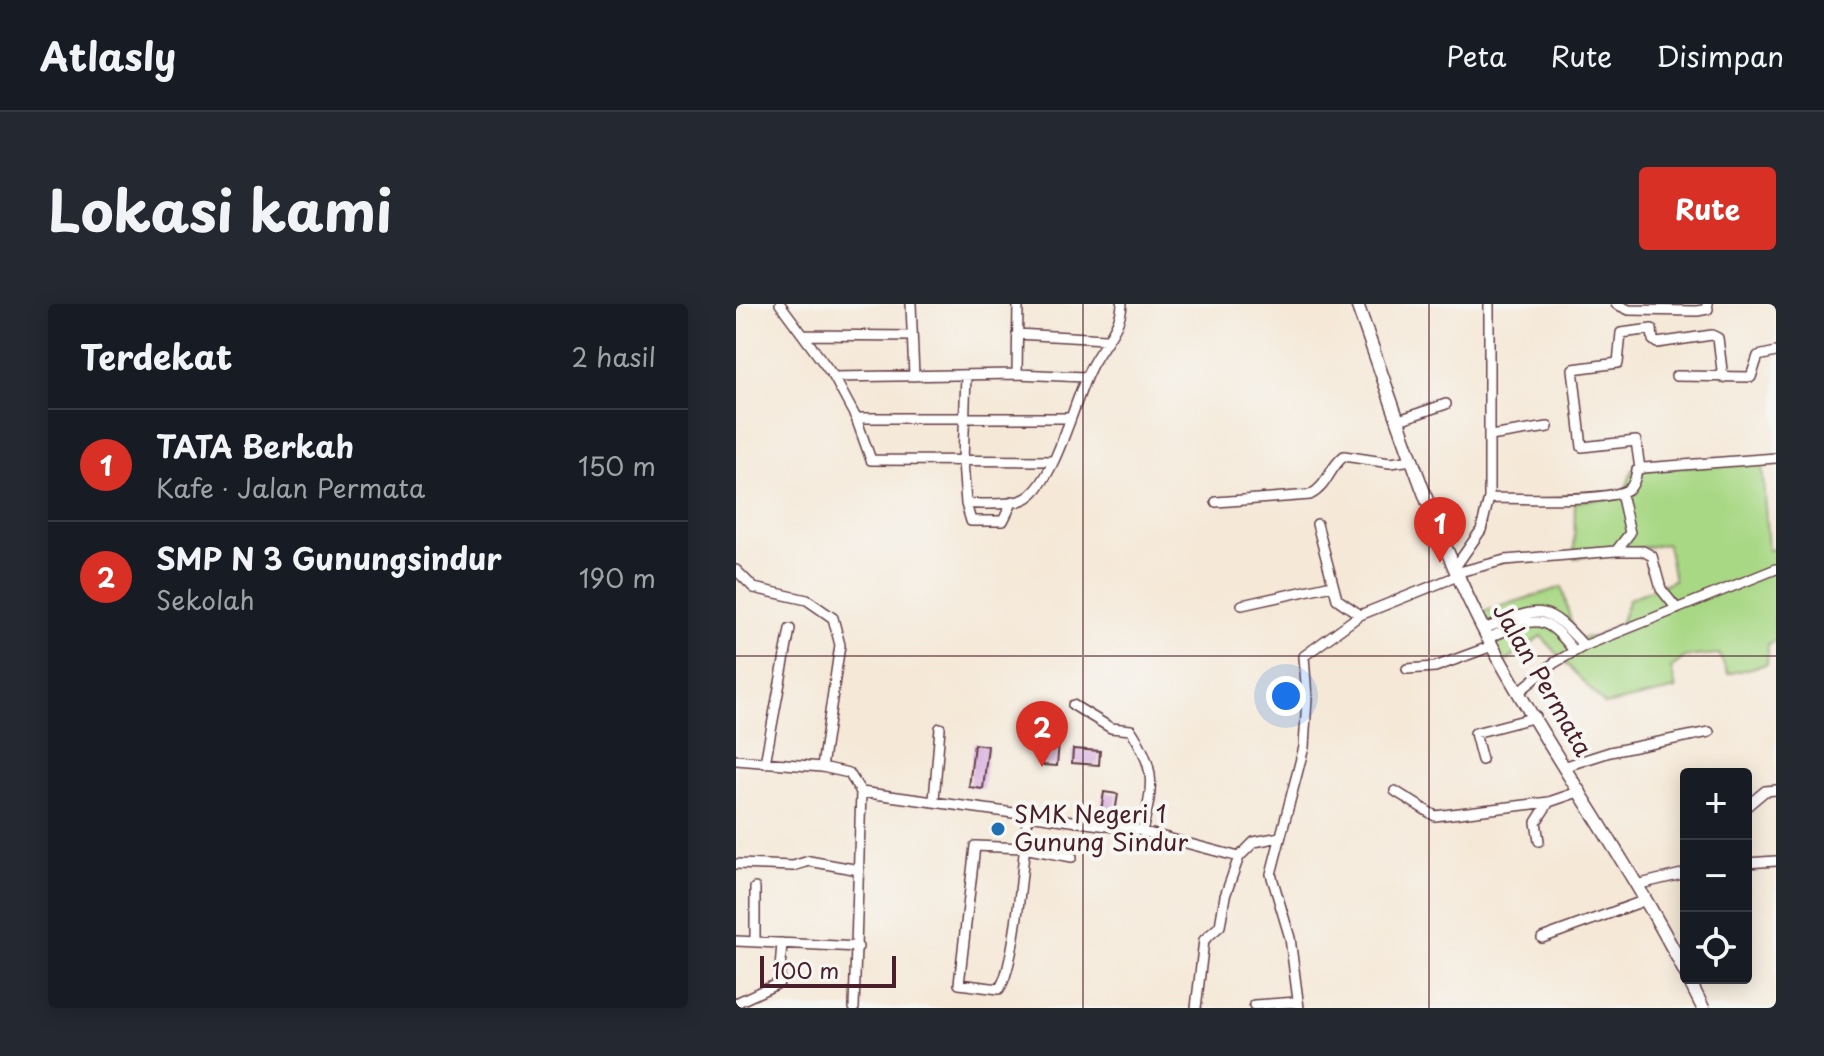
<!DOCTYPE html>
<html lang="id">
<meta charset="utf-8">
<style>
:root{--surface:#171b24;--page:#242831;--text:#f1f3f6;--muted:#9ea1a6;--line:#363941;--accent:#d93025}
body{margin:0;font-family:"Playpen Sans",sans-serif;background:var(--page);color:var(--text)}
.controls{position:absolute;right:24px;bottom:24px;display:grid;overflow:hidden;border-radius:8px;box-shadow:0 4px 20px #0003}
.controls button{width:72px;height:72px;display:grid;place-items:center;padding:0;border:0;border-bottom:2px solid var(--line);background:var(--surface);color:var(--text);font:40px sans-serif}
.scale{position:absolute;left:24px;bottom:20px;width:136px;box-sizing:border-box;padding-left:8px;border:4px solid #4a1f2b;border-top:0;font-size:22px;line-height:28px;white-space:nowrap;color:#4a1f2b;-webkit-text-stroke:6px #f6f6f2;paint-order:stroke}
.you{position:absolute;left:550px;top:392px;width:28px;height:28px;margin:-20px;border:6px solid #fff;border-radius:50%;background:#1a73e8;box-shadow:0 0 0 12px #1a73e833}
.badge{display:grid;place-items:center;width:52px;height:52px;border-radius:50%;background:var(--accent);color:#fff;font-size:26px;font-weight:700}
.pin{position:absolute;translate:-50% -66px;filter:drop-shadow(0 2px 4px #0008)}
.pin::after{content:'';position:absolute;top:42px;width:28px;height:24px;background:inherit;clip-path:polygon(0 0,100% 0,50% 100%)}
.list{margin:0;padding:0;list-style:none}
h2{display:flex;justify-content:space-between;align-items:center;height:104px;margin:0;padding:0 32px;font-size:34px}
h2 small{font-size:26px;font-weight:400;color:var(--muted)}
.list li{display:grid;grid-template-columns:52px 1fr auto;gap:24px;align-items:center;box-sizing:border-box;height:112px;padding:0 32px;border-top:2px solid var(--line)}
.list b{display:block;font-size:30px;white-space:nowrap}
.list p{margin:0;font-size:26px;white-space:nowrap;color:var(--muted)}
.list em{font-size:26px;font-style:normal;color:var(--muted)}
.icon{flex:none;width:44px;height:44px;fill:none;stroke:currentColor;stroke-width:2;stroke-linecap:round;stroke-linejoin:round}
.map{position:relative;flex:none;width:1040px;height:704px;overflow:hidden;border-radius:8px}
header{display:flex;align-items:center;gap:48px;box-sizing:border-box;height:112px;padding:0 40px;background:var(--surface);border-bottom:2px solid var(--line)}
header strong{font-size:38px}
nav{display:flex;gap:44px;margin-inline-start:auto;font-size:28px}
.intro{display:flex;align-items:center;justify-content:space-between;box-sizing:border-box;height:192px;padding:0 48px}
h1{margin:0;font-size:56px}
.button{padding:20px 36px;border-radius:8px;background:var(--accent);color:#fff;font-size:28px;font-weight:700}
main{display:flex;gap:48px;padding:0 48px}
aside{flex:1;background:var(--surface);border-radius:8px;box-shadow:0 4px 20px #0003}
.map>svg:first-child{display:block}
.green{fill:#a9d885;stroke:#7a7c58;stroke-width:2}
.building{fill:#d4a5dc}
.lines{fill:none;stroke-linecap:round;stroke-linejoin:round}
.minor-casing{stroke:#643d45;stroke-width:12}
.major-casing{stroke:#643d45;stroke-width:15}
.minor{stroke:#fff;stroke-width:9}
.major{stroke:#fff;stroke-width:12}
.grid{fill:none;stroke:#4a1f2b;stroke-width:2;stroke-opacity:0.55}
.poi-dot{fill:#1f6fb2;stroke:#f6f6f2;stroke-width:3}
.labels{text-anchor:middle;stroke-width:8;stroke-linejoin:round;paint-order:stroke}
.street-label{font-size:24px;fill:#4a1f2b;stroke:#f6f6f2}
.poi-label{font-size:24px;fill:#4a1f2b;stroke:#f6f6f2;text-anchor:start}
</style>
<header>
<strong>Atlasly</strong>
<nav><a>Peta</a><a>Rute</a><a>Disimpan</a></nav>
</header>
<div class="intro"><h1>Lokasi kami</h1><a class="button">Rute</a></div>
<main>
<aside>
<h2>Terdekat<small>2 hasil</small></h2>
<ul class="list">
<li><span class="badge">1</span><div><b>TATA Berkah</b><p>Kafe · Jalan Permata</p></div><em>150 m</em></li>
<li><span class="badge">2</span><div><b>SMP N 3 Gunungsindur</b><p>Sekolah</p></div><em>190 m</em></li>
</ul>
</aside>
<div class="map">
<svg width="1040" height="704" viewBox="0 0 1040 704">
<rect width="100%" height="100%" fill="#f6f6f2"/>
<filter id="ink" filterUnits="userSpaceOnUse"><feTurbulence type="fractalNoise" baseFrequency=".0125" numOctaves="2"/><feDisplacementMap in="SourceGraphic" scale="16" xChannelSelector="R" yChannelSelector="G"/><feConvolveMatrix kernelMatrix="1 2 1 2 8 2 1 2 1" color-interpolation-filters="sRGB"/></filter>
<filter id="wash" filterUnits="userSpaceOnUse"><feTurbulence type="fractalNoise" baseFrequency=".006" numOctaves="4" result="noise"/><feDisplacementMap in="SourceGraphic" scale="32" xChannelSelector="R" yChannelSelector="G"/><feGaussianBlur stdDeviation="1.8" result="paint"/><feColorMatrix in="noise" values="0 0 0 0 0 0 0 0 0 0 0 0 0 0 0 0 0 1.4 0 .05"/><feComposite in="paint" operator="in"/></filter>
<g filter="url(#wash)">
<rect width="100%" height="100%" fill="#f5e8d7"/>
<path class="green" d="M1026,159L1032,246L1040,245V336L1032,340L1031,360L992,370L983,350L949,353L935,364L940,385L869,401L805,332L768,359L743,309L826,283L839,334L859,333L884,320L893,295L938,276L931,240L838,254L839,198L887,192L897,165Z"/>
<g id="blocks">
<path class="building" d="M309,424L324,426L321,462L307,461Z
M238,440L252,442L247,485L233,483Z
M337,445L364,447L363,461L336,459Z
M368,488L382,490L378,515L364,513Z"/>
</g>
</g>
<g filter="url(#ink)">
<use href="#blocks" fill-opacity="0" stroke="#643d45" stroke-width="2"/>
<g class="lines">
<g class="minor-casing">
<path id="minor" d="M44,0L98,73L120,114L135,156L317,157
M175,0L178,72
M880,0L893,6L961,7L972,5L971,0
M281,30L369,35
M67,31L176,32
M281,70L282,0
M230,71L227,157L230,200C247,199 277,203 292,193C320,174 338,97 354,65C365,42 385,24 386,0
M940,72L1015,73L1022,52L1040,48
M98,73L281,70L349,73
M120,114H334
M663,116L710,100
M754,132L812,123
M904,165L900,137L846,143L837,65L882,59L885,29L916,25L917,36L921,39L976,31L982,34L987,74
M753,194C779,194 878,199 894,184C899,179 900,172 901,166L907,164L1040,154
M480,198L574,191C592,182 592,165 608,152L654,159L677,156
M230,200L235,217H267L277,197
M581,220L601,295L624,311
M880,247H907L916,252L925,285L941,305
M720,262L745,226L753,194V0
M0,266L18,284L71,296L97,314L104,341L86,463
M723,268L769,256L880,247L894,229L885,189
M506,301L596,281
M747,325C802,305 807,295 848,342
M752,334C796,316 806,304 838,347
M671,365L699,363L756,342
M784,387L818,359L848,342L1040,265
M337,401L375,424L395,426C421,466 417,483 406,527
M0,456L86,463L113,469L125,488L118,704
M746,456L739,429L800,413
M29,459L54,325
M830,462L874,448L973,428
M659,487L699,512L813,498L845,487
M125,488L401,526L503,553L518,538L544,533
M198,496L204,424
M1010,503L1029,487L1040,486
M292,510C288,542 280,665 263,685L223,680L239,542L287,544L336,553
M803,537L800,518L813,498
M1010,559L1040,557
M0,560L57,562L73,557L123,566
M900,581L950,569
M806,634L910,596
M0,637L122,643
M19,637V584
M0,699L43,679L46,639
M518,701L562,698
M460,704L468,636L484,622L489,592L503,553
M563,704L554,634L535,570L568,443L571,394L568,352L624,311L724,271"/>
</g>
<g class="major-casing">
<path id="major" d="M621,0C662,114 698,233 755,340C815,452 892,555 950,670
M952,674L967,704"/>
</g>
<use href="#minor" class="minor"/>
<use href="#major" class="major"/>
</g>
</g>
<path class="grid" d="M347,0V704M693,0V704M0,352H1040"/>
<circle class="poi-dot" cx="262" cy="525" r="8"/>
<g class="labels">
<g class="street-label">
<text transform="translate(806 376) rotate(60)" y="8">Jalan Permata</text>
</g>
<g class="poi-label">
<text x="278" y="519">SMK Negeri 1<tspan x="278" dy="28">Gunung Sindur</tspan></text>
</g>
</g>
</svg>
<div class="controls">
<button>+</button>
<button>−</button>
<button><svg class="icon" aria-label="locate" viewBox="0 0 24 24"><circle cx="12" cy="12" r="6"/><path d="M12 2v4M12 18v4M2 12h4M18 12h4"/></svg></button>
</div>
<div class="scale">100 m</div>
<div class="you"></div>
<div class="pin badge" style="left:704px;top:259px">1</div>
<div class="pin badge" style="left:306px;top:463px">2</div>
</div>
</main>
